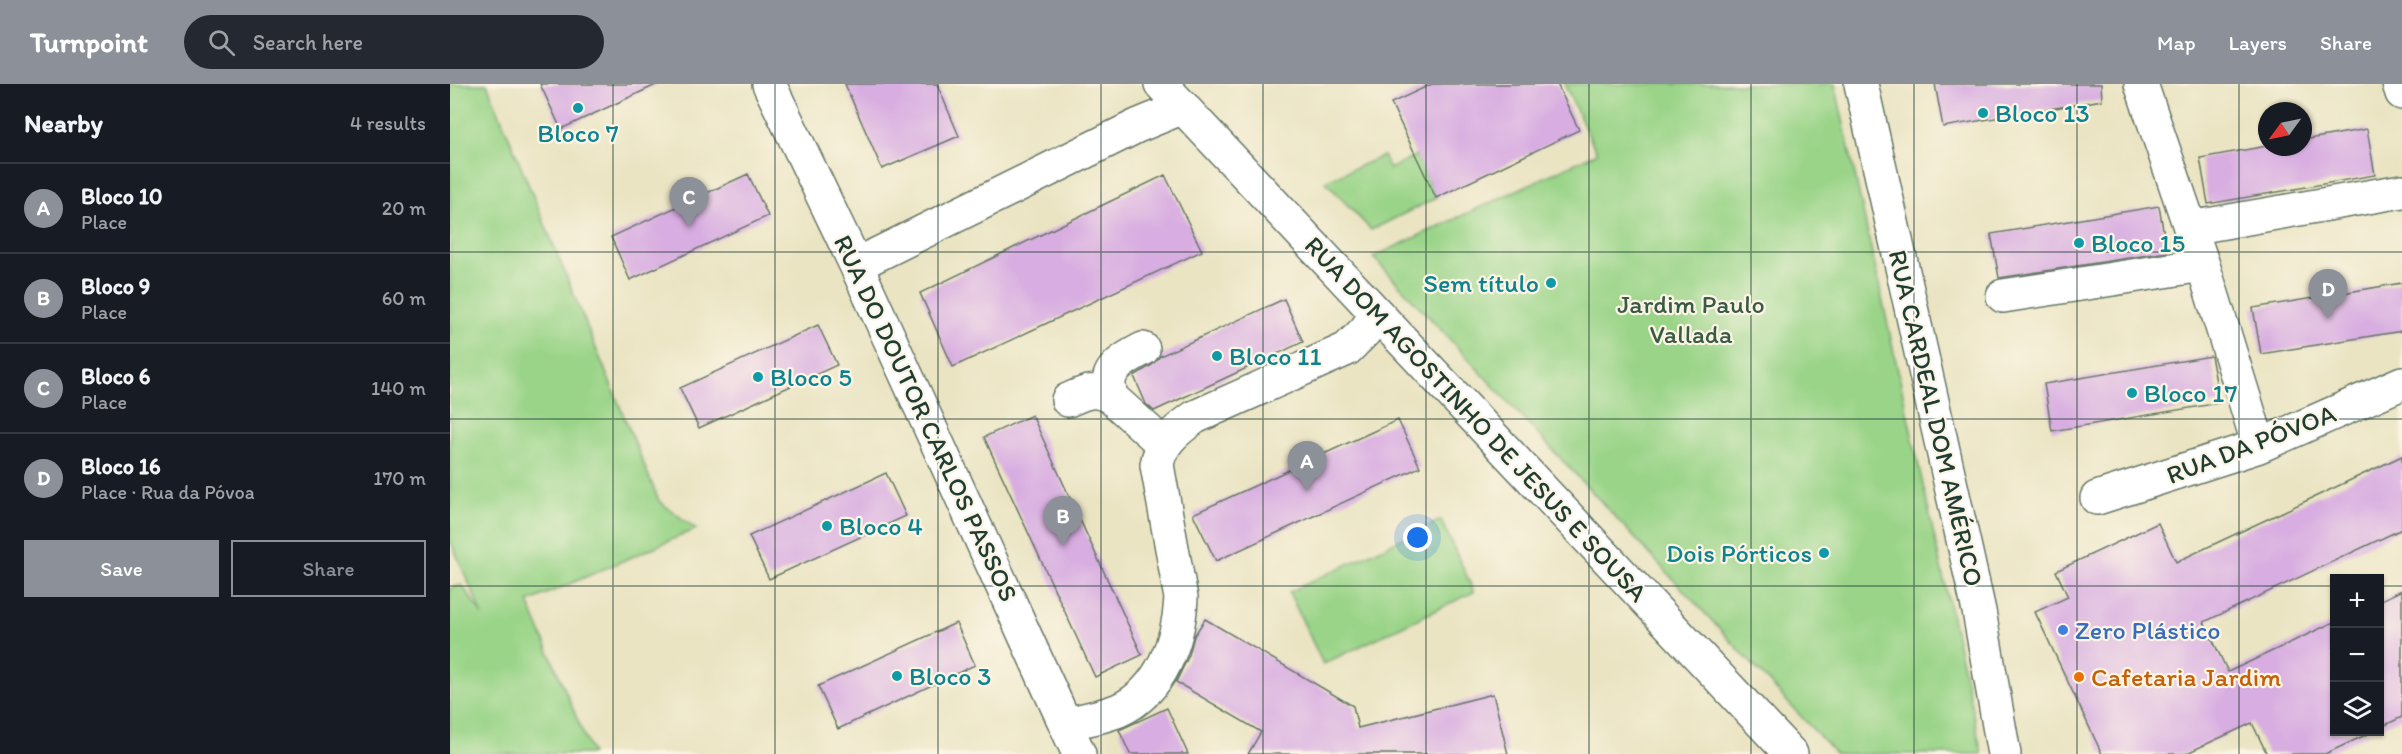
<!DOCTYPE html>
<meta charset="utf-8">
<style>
:root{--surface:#171b24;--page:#242831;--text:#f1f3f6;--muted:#9ea1a6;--line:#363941;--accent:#8c9099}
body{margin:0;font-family:Itim,sans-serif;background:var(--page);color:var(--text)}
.controls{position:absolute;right:18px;bottom:18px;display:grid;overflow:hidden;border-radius:0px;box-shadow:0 2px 4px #0004}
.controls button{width:54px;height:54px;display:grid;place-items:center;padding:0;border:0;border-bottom:2px solid var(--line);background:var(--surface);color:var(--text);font:30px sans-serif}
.compass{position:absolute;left:1808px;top:18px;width:54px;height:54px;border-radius:50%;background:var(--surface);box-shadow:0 2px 4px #0004;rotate:237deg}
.you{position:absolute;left:968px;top:454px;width:21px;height:21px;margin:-15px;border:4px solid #fff;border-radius:50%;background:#1a73e8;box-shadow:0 0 0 9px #1a73e833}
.badge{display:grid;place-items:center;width:39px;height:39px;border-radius:50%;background:var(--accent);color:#fff;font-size:20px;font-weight:700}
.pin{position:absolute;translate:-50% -50px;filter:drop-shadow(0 2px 3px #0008)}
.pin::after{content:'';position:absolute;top:32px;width:21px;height:18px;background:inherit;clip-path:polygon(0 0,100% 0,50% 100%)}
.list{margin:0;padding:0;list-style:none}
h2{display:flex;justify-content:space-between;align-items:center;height:78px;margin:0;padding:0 24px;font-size:26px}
h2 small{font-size:20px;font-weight:400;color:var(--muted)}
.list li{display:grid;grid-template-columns:39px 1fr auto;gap:18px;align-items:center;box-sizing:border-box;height:90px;padding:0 24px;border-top:2px solid var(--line)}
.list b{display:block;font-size:22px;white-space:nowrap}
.list p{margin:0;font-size:20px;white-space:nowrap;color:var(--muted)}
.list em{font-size:20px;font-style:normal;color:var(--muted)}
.actions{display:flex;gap:12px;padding:18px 24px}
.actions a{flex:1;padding:14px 0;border:2px solid var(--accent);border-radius:0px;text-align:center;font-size:21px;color:var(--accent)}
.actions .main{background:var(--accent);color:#fff}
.icon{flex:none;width:33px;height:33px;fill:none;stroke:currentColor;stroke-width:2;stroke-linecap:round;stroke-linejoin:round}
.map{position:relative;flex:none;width:1952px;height:670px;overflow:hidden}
header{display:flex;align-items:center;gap:36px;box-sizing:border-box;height:84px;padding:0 30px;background:var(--accent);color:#fff}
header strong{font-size:28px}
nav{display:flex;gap:33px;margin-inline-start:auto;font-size:21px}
.search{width:420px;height:54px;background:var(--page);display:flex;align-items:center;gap:15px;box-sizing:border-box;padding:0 21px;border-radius:33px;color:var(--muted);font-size:22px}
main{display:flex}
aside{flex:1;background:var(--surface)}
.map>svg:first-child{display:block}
.green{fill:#9ad488;stroke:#5c885e;stroke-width:1.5}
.building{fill:#d8ade1}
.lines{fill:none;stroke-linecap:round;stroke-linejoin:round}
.minor-casing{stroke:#676;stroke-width:36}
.tertiary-casing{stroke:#676;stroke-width:36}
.minor{stroke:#fff;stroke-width:33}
.tertiary{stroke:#fff;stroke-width:33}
.grid{fill:none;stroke:#1f3d34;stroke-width:1.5;stroke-opacity:0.55}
.culture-dot{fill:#0f9aa8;stroke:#fcf5e5;stroke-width:2}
.shop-dot{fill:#3f7fe0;stroke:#fcf5e5;stroke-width:2}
.food-dot{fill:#e8710a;stroke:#fcf5e5;stroke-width:2}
.labels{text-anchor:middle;stroke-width:4.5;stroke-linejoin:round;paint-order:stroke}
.culture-label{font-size:26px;fill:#0d838f;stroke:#fcf5e5;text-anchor:start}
.park-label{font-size:26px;fill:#385b45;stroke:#fcf5e5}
.street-label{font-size:26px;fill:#1f3d34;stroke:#fcf5e5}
.shop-label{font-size:26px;fill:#366cbe;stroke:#fcf5e5;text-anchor:start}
.food-label{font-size:26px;fill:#c56008;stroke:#fcf5e5;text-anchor:start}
</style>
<header>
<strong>Turnpoint</strong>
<div class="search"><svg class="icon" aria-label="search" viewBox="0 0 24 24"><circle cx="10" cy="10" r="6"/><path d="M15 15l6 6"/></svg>Search here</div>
<nav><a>Map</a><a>Layers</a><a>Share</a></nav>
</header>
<main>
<aside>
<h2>Nearby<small>4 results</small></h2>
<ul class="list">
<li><span class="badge">A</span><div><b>Bloco 10</b><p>Place</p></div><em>20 m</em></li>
<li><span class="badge">B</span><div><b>Bloco 9</b><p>Place</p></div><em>60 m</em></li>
<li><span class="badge">C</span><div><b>Bloco 6</b><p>Place</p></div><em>140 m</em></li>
<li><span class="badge">D</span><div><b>Bloco 16</b><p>Place · Rua da Póvoa</p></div><em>170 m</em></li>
</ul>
<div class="actions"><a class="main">Save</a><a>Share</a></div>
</aside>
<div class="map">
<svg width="1952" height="670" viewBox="0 0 1952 670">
<rect width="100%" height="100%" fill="#fcf5e5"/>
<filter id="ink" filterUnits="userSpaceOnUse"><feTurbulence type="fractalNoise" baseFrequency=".0167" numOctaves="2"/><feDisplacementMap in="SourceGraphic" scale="12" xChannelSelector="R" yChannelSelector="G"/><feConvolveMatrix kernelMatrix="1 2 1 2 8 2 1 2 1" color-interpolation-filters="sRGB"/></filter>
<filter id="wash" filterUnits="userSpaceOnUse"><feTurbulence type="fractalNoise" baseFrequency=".008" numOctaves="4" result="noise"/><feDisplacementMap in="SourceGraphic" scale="24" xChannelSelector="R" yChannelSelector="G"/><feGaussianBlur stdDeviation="1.35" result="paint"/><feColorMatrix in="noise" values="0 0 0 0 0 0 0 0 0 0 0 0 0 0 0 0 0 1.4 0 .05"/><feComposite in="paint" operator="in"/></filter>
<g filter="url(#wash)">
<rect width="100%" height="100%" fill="#eae4c3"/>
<path class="green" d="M0,0H37L209,417L246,445L78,518L142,670H0V504L12,501L33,532L0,456Z
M1114,0H1385L1532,670H1386L923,173L1147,69Z
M966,71L986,114L921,146L875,97L933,72L940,85Z
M991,436L1024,508L873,580L839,508Z"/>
<g id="blocks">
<path class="building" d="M90,0H208L111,45Z
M395,0H487L509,52L432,85Z
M982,0H1107L1129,46L986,114L941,19Z
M1485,0H1651L1652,16L1493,43Z
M1917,45L1925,91L1758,120L1750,74L1817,62L1853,63V56Z
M298,90L318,132L180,196L161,153Z
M715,91L752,167L503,283L470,209Z
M1709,122L1717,168L1549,194L1541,150Z
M1952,199V247L1811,270L1803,224Z
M834,215L853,258L704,327L696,320L684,292L702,281L710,272Z
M368,241L387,281L249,344L230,304Z
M1761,272L1770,319L1602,347L1594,300Z
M582,331L692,571L645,593L534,353Z
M948,336L970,383L766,477L743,430Z
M1952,372V445L1754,538L1778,588L1884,538V648H1922L1875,670H1817L1802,639L1735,670H1652L1585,528L1618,513L1606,487L1708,439L1726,478Z
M436,389L456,432L319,495L299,452Z
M1952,506V633L1929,644V517Z
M755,535L903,622L908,644L1043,610L1058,670H798L811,648L726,598L739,571L744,552Z
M506,539L525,581L388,645L368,602Z
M717,624L738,670H680L669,646Z"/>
</g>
</g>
<g filter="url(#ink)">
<use href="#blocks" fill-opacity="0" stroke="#676" stroke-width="1.5"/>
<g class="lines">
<g class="minor-casing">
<path id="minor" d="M319,0L406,181L629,670
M1691,0L1753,181L1809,362
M1949,0L1952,9
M1740,144L1952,107
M406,181L687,42L733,23
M1553,212L1753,181
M662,314C661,310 658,303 659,299C659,282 680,272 693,265
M618,316C636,308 645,303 662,314L714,361
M1647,414L1809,362L1952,299
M615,640C633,636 652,633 669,626C711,607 729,557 731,514L707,381C710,359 727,346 745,333L897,265L915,247L927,230"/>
</g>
<g class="tertiary-casing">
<path id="tertiary" d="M711,0L1341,670
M1411,0L1529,527L1554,670"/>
</g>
<use href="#minor" class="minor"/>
<use href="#tertiary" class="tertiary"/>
</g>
</g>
<path class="grid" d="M163,0V670M325,0V670M488,0V670M651,0V670M813,0V670M976,0V670M1139,0V670M1301,0V670M1464,0V670M1627,0V670M1789,0V670M0,168H1952M0,335H1952M0,502H1884M1930,502H1952"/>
<g class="culture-dot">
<circle cx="128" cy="24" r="6"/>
<circle cx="1533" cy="29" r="6"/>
<circle cx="1629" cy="159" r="6"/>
<circle cx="1101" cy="199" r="6"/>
<circle cx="767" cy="272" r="6"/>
<circle cx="308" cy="293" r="6"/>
<circle cx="1682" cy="309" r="6"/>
<circle cx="377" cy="442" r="6"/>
<circle cx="1374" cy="469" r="6"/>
<circle cx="447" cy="592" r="6"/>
</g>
<circle class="shop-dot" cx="1613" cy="546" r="6"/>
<circle class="food-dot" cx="1629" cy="593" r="6"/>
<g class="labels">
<g class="culture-label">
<text x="1545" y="38">Bloco 13</text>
<text x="128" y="58" text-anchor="middle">Bloco 7</text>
<text x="1641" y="168">Bloco 15</text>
<text x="1089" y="208" text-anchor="end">Sem título</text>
<text x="779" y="281">Bloco 11</text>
<text x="320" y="302">Bloco 5</text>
<text x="1694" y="318">Bloco 17</text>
<text x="389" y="451">Bloco 4</text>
<text x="1362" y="478" text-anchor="end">Dois Pórticos</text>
<text x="459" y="601">Bloco 3</text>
</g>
<g class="park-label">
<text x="1241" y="229">Jardim Paulo<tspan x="1241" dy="30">Vallada</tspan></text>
</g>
<g class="street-label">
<text transform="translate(476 334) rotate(65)" y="9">RUA DO DOUTOR CARLOS PASSOS</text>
<text transform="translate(1486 334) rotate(77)" y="9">RUA CARDEAL DOM AMÉRICO</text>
<text transform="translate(1026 335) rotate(47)" y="9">RUA DOM AGOSTINHO DE JESUS E SOUSA</text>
<text transform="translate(1801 360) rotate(-21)" y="9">RUA DA PÓVOA</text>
</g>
<g class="shop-label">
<text x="1625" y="555">Zero Plástico</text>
</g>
<g class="food-label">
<text x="1641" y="602">Cafetaria Jardim</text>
</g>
</g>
</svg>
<div class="controls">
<button>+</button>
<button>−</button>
<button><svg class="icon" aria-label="layers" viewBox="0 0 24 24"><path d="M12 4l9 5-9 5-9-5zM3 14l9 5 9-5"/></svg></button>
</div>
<svg class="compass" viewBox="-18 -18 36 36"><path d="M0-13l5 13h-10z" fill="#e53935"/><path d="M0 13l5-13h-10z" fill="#9ea1a6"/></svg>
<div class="you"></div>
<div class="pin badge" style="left:857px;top:407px">A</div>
<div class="pin badge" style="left:613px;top:462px">B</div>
<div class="pin badge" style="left:239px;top:143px">C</div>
<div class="pin badge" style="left:1878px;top:235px">D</div>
</div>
</main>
